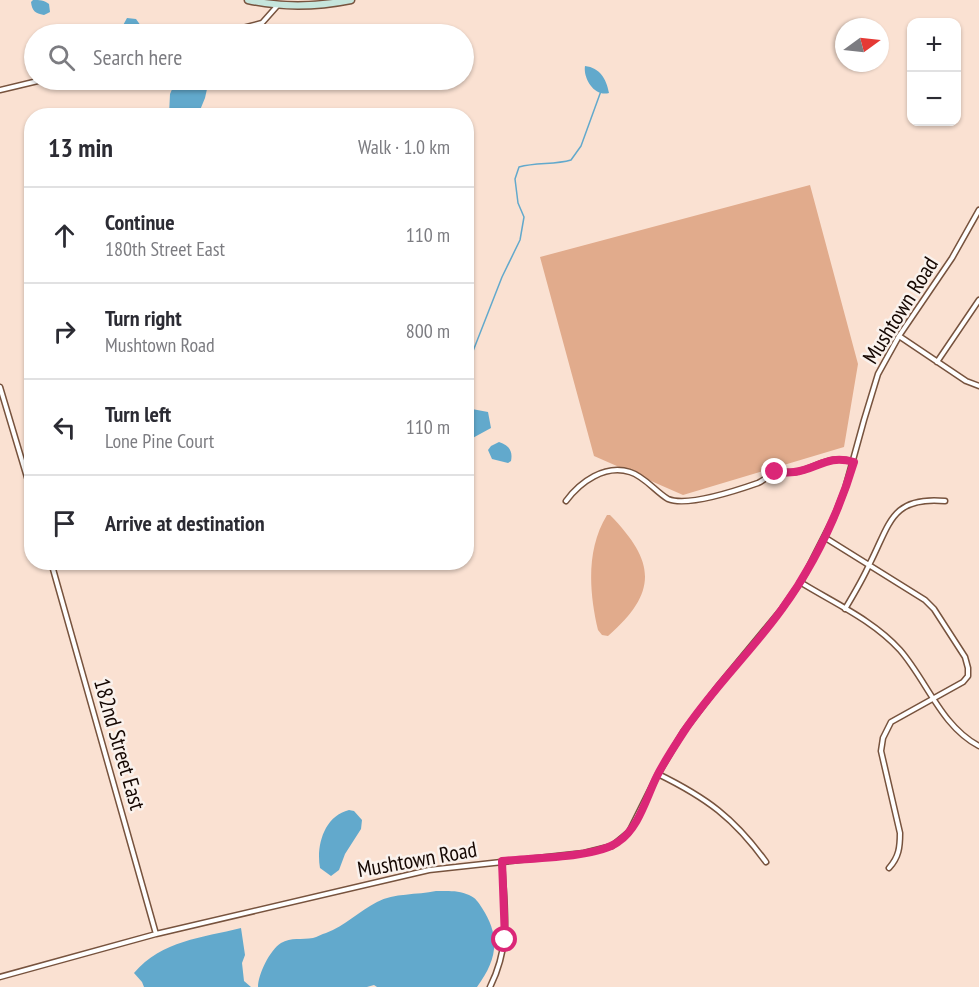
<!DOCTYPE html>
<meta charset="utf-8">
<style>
:root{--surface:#fff;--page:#f7f7f7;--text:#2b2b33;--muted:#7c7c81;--line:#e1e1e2}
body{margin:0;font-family:"PT Sans Narrow",sans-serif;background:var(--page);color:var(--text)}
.controls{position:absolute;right:18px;top:18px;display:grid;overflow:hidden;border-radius:12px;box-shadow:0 2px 4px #0004}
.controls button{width:54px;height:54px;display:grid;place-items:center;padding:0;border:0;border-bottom:2px solid var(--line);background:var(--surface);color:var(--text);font:30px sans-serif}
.compass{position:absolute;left:835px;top:18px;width:54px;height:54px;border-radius:50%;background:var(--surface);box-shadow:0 2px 4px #0004;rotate:75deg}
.stop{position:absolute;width:18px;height:18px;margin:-14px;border:4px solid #db2777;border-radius:50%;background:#fff}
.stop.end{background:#db2777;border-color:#fff;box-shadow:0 2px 6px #0008}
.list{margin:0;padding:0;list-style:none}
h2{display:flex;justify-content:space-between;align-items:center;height:78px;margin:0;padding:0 24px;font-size:26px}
h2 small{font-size:20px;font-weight:400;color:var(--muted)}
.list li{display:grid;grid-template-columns:39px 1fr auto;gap:18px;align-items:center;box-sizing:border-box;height:96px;padding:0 24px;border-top:2px solid var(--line)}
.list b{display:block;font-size:22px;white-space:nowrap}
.list p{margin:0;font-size:20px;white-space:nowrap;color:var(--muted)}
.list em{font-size:20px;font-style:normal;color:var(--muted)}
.icon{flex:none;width:33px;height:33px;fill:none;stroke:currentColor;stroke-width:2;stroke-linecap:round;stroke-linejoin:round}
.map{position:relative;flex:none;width:979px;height:987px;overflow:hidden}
.search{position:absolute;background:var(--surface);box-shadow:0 2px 4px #0004;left:24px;top:24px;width:450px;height:66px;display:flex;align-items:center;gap:15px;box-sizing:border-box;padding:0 21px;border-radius:33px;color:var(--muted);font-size:22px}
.panel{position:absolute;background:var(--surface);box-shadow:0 2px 4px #0004;left:24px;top:108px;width:450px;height:462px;border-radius:24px}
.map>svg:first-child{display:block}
.green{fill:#e1ab8c}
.water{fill:#62a9cc}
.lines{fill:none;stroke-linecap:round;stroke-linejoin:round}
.stream{stroke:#62a9cc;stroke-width:1.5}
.minor-casing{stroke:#77533e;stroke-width:7}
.secondary-casing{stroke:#77533e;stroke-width:9}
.minor{stroke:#fff;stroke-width:4}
.secondary{stroke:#c6e5dc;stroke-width:6}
.route{stroke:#db2777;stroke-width:8}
.labels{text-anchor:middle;stroke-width:5;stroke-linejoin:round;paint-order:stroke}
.street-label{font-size:22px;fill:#150702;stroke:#faf2ed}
</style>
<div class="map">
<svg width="979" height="987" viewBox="0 0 979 987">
<rect width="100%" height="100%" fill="#fae1d2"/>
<path class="green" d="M810,185L858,364L844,447L683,495L594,456L540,257Z
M607,515H610C656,562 658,592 608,636L602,635L598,630C589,592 586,549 607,515Z"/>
<path class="water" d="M33,0C40,0 44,0 49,4L50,12L44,15C35,13 32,11 31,2Z
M127,18L136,19L141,26L142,34H122L121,29Z
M585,66C600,68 606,78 609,93C594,97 583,78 585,66Z
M176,80H209L205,98L198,115H169L170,94Z
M472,409L488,412L491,428L469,440L467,438V412Z
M499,442C509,445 513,451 511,461L508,463L492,459L488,450L491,446Z
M349,810L354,811L362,820L361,829L345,854L339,870L331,876L320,868C316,846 324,816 349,810Z
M436,891C447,891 459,890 469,895C476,898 478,902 482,908C501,937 497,960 477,987H377L374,985L367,987H258C258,974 270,950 281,943C291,937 302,940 313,938C317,937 322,934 326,933C345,926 359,911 377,902C394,893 417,895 436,891Z
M241,928L245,955L242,963L244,981L251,987H144L142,982L134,973C162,940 202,938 241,928Z"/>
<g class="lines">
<path class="stream" d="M466,369L502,277L520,240L524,217L518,203L515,179L519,167C537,162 554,165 571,160L581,146L601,91"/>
<g class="minor-casing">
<path id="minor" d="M219,34L262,23L278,5
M0,90L42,80
M899,336L966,381L979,386
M937,362L979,300
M0,387L32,494
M566,501C580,482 605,464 630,472C644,476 656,492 668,499C687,507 738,490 758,483C765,480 771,473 778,472C784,471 790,473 796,472C819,467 829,454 854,462
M824,537L925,600L934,609L965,657L968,668V676L963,682L891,722L883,738L881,751L900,833C900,847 899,857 889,868
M51,562L156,934
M800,582C834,603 873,620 900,650C927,681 941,726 979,746
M845,609C854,594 863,579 870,563C890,524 891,496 945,501
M658,774C707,798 734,818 766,862
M0,977L156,934L429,870L584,853L612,846L629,832L658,774L683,732L719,685L781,610L802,580L834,517L845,489L864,420L878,374L899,336L952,258L979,210
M490,987C512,943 504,908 502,861"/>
</g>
<g class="secondary-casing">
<path id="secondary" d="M248,0C283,8 316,7 351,0"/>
</g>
<use href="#minor" class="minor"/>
<use href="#secondary" class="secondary"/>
</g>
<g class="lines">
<path class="route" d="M505,940L502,861C531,858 596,858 618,842C639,828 646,798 657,776C664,762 674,747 683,733C712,689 751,652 782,609C814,565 838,515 854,462C827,454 818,469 794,472C788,473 781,472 775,472"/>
</g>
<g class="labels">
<g class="street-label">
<text transform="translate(900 310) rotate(-58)" y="8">Mushtown Road</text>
<text transform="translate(120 744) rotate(74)" y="8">182nd Street East</text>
<text transform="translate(417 859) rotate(-10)" y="8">Mushtown Road</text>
</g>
</g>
</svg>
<div class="controls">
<button>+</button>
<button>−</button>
</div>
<svg class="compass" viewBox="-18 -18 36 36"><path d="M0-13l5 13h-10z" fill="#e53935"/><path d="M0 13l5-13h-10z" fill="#7c7c81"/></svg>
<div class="stop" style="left:505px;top:940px"></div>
<div class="stop end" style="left:775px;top:472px"></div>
<div class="search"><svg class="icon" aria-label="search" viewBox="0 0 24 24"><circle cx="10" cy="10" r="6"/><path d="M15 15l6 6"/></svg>Search here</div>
<section class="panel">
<h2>13 min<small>Walk · 1.0 km</small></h2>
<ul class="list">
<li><svg class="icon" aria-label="ahead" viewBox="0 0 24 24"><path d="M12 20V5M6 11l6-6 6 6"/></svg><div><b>Continue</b><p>180th Street East</p></div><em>110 m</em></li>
<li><svg class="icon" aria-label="right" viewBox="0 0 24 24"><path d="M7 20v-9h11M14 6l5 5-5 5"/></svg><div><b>Turn right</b><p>Mushtown Road</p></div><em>800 m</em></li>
<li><svg class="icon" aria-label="left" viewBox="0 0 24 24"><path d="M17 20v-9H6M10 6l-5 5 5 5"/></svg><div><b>Turn left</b><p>Lone Pine Court</p></div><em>110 m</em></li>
<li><svg class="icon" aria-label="arrive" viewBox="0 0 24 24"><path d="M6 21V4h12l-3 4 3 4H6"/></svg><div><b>Arrive at destination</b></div></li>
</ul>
</section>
</div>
